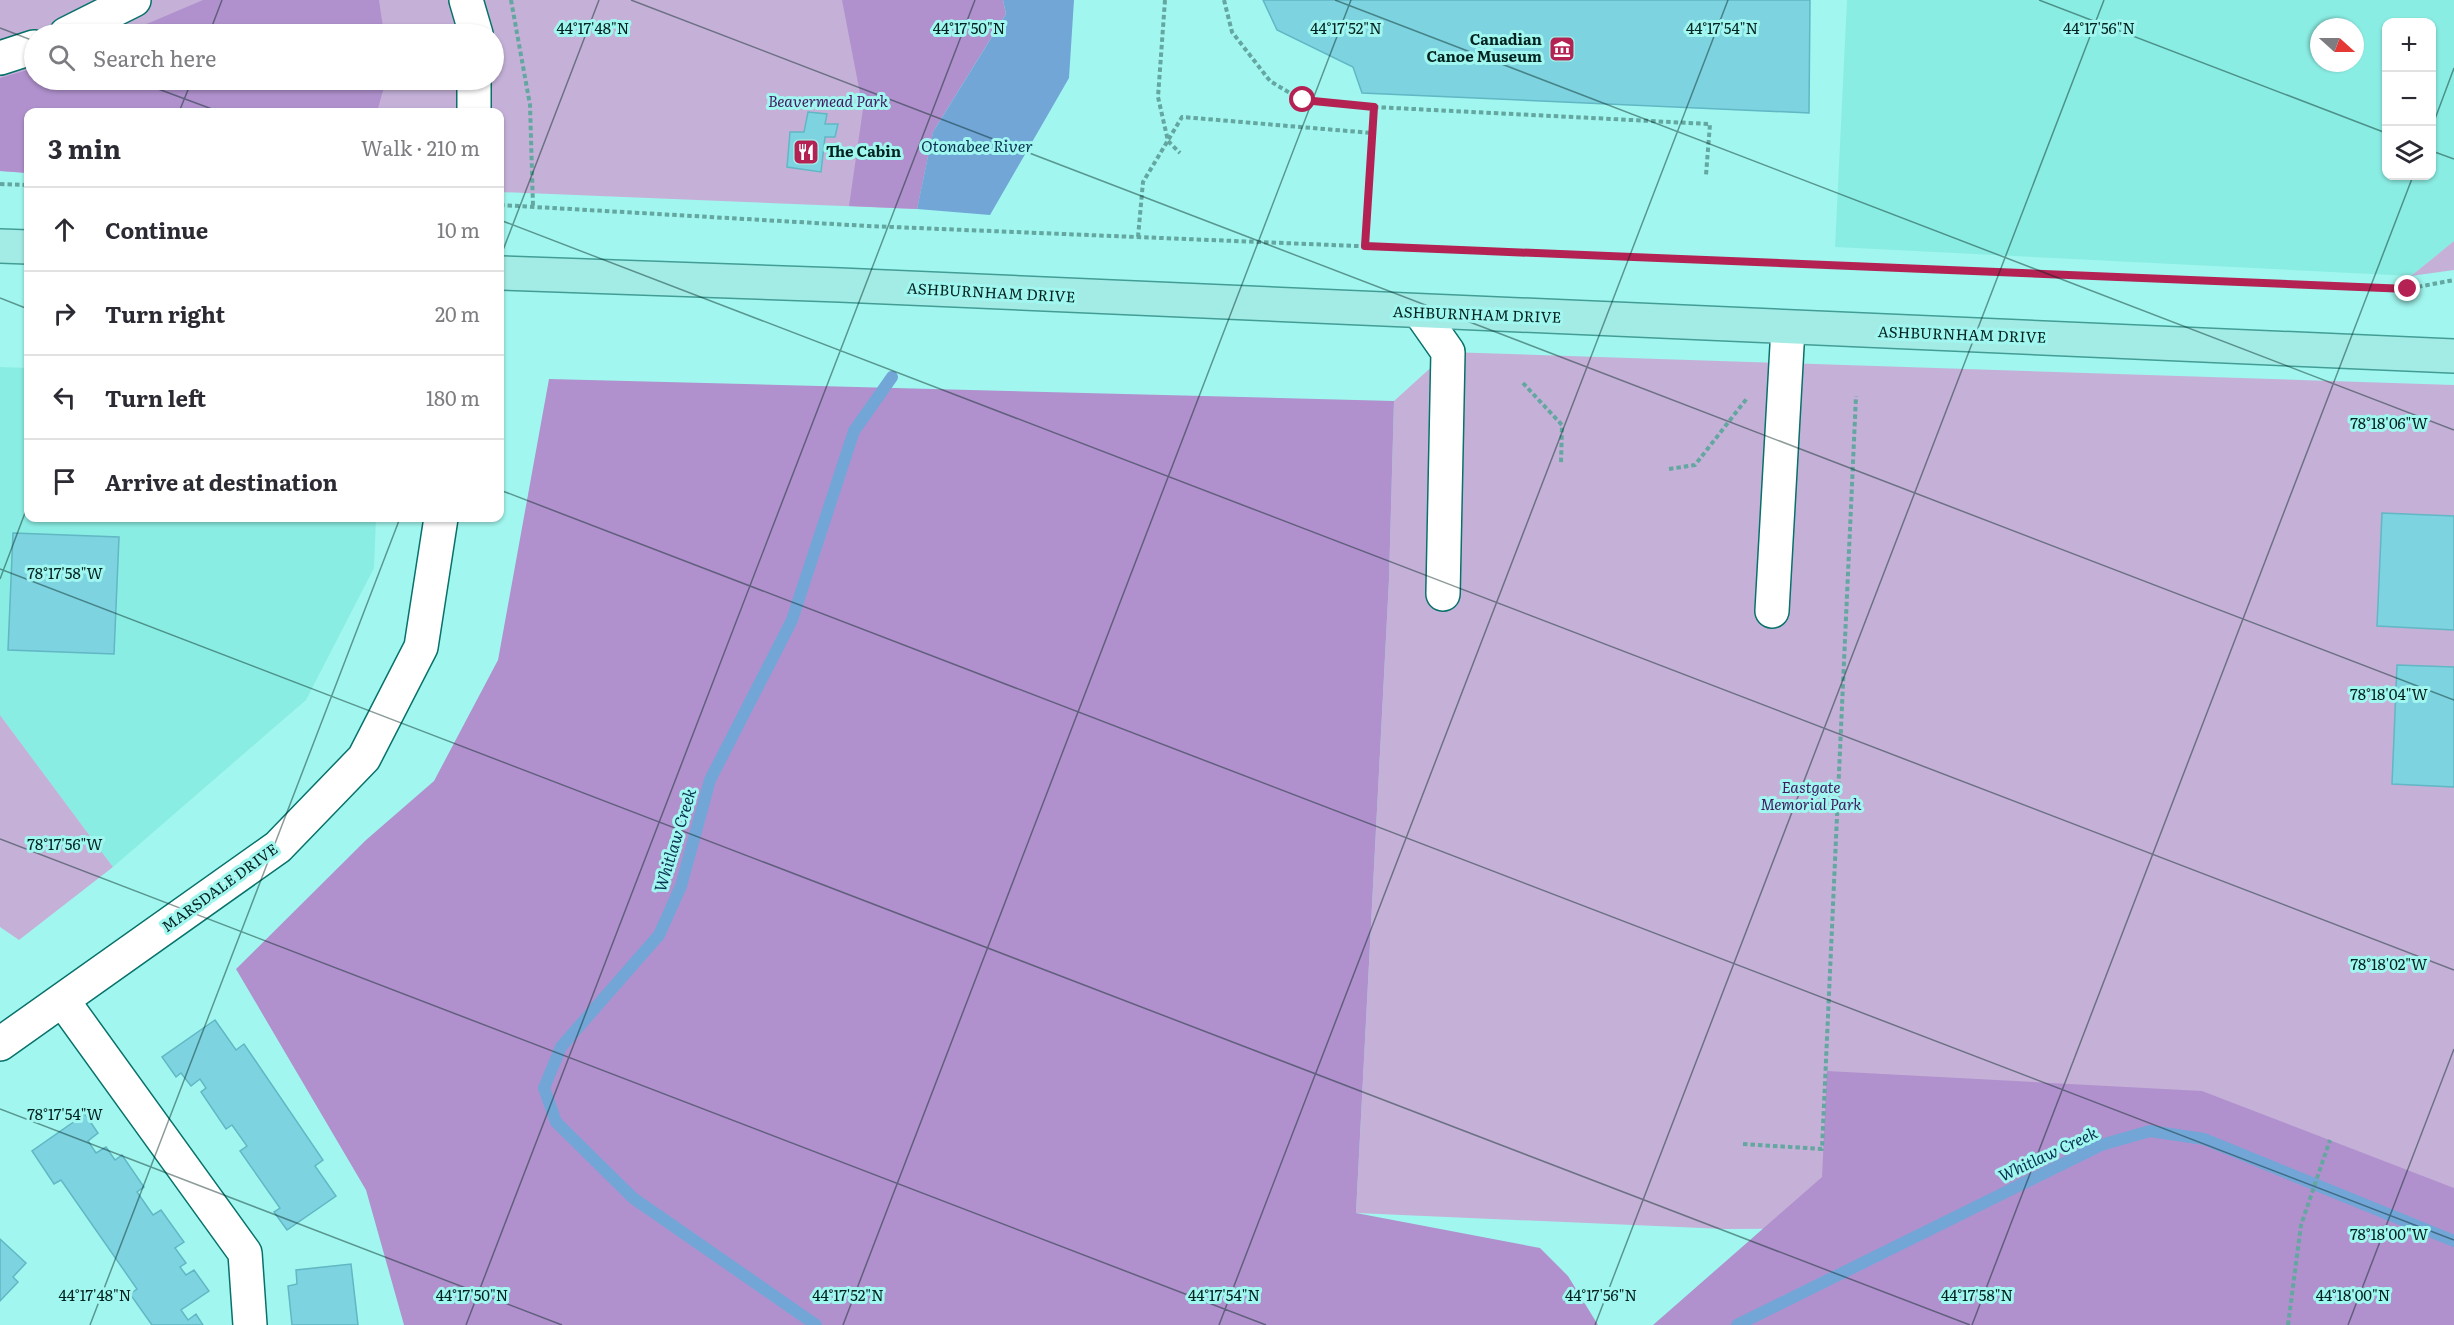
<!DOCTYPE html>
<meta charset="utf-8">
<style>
:root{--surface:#fff;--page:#f2f2f3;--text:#2b2b33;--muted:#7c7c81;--line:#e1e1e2}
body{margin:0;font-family:Literata,serif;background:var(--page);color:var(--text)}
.controls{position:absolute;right:18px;top:18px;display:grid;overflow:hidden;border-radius:12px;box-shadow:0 2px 4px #0004}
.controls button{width:54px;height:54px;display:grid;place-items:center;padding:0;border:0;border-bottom:2px solid var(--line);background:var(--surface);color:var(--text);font:30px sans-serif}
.compass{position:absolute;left:2310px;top:18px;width:54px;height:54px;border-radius:50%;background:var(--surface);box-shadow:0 2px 4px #0004;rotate:111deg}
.stop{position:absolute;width:18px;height:18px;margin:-14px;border:4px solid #b32252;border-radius:50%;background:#fff}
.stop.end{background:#b32252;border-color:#fff;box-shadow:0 2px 6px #0008}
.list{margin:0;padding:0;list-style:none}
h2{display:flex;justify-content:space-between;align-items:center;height:78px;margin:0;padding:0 24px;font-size:26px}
h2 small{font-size:20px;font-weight:400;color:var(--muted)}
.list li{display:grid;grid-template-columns:39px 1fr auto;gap:18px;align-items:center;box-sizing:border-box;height:84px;padding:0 24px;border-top:2px solid var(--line)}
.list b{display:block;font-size:22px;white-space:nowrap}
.list em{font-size:20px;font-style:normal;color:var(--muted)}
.icon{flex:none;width:33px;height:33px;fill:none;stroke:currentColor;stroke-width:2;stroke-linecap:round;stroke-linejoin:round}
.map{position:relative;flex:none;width:2454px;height:1325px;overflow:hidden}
.search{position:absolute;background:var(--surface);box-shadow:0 2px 4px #0004;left:24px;top:24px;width:480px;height:66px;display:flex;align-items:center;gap:15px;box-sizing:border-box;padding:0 21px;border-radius:33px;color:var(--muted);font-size:22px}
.panel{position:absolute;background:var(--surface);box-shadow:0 2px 4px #0004;left:24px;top:108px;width:480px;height:414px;border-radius:12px}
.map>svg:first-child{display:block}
.built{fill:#8aede3;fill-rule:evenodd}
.green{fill:#c5b1d8;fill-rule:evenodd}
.forest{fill:#b091cd}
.water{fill:#72a6d7}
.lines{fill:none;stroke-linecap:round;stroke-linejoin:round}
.stream{stroke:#72a6d7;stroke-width:12}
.building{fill:#7dd3df;stroke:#61b7c4;stroke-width:1.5}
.minor-casing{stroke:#08716b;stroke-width:36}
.major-casing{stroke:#429d96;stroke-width:36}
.path{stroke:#64a6a0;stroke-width:4;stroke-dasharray:4.5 3;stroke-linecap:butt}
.minor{stroke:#fff;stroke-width:33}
.major{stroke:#a3ece6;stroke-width:33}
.route{stroke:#b32252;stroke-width:8}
.ticks{fill:none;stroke:#002320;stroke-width:1.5;stroke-opacity:0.45}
.labels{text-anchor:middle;stroke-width:6;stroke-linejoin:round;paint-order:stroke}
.poi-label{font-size:15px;font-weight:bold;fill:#002320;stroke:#a1f7ef;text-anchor:end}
.park-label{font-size:15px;font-style:italic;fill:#41175e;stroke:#a1f7ef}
.street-label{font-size:15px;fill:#002320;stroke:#a1f7ef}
.water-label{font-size:16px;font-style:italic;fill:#093152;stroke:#a1f7ef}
.ticks-label{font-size:15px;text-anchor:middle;fill:#002320;stroke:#a1f7ef;stroke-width:6;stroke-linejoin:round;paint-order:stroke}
</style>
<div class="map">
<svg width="2454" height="1325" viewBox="0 0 2454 1325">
<rect width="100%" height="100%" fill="#a1f7ef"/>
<path class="built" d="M1847,0H2454V241L2411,276L1835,247ZM2386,22H2432V176H2386ZM2319,27H2355V63H2319Z
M0,367L28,368V518H376L374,568L306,700L113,867L0,715Z"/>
<path class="green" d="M0,0H1003L933,132L917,209L500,192V112H28V173L0,171ZM34,34H494V80H34Z
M2454,241V270L2411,276Z
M1448,352L2454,385V1225L1724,1229L1356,1213L1389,580L1394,401Z
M0,715L113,867L19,940L0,927Z"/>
<path class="forest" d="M203,0H379L384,34H123Z
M842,0H1003L1006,14L933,132L917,209L849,206L863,109Z
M34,68V80H386L377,112H28V173L0,171V78Z
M549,379L1394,401L1389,580L1356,1213L1540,1248L1568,1276L1598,1325H404L366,1190L236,969L366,840L434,781L498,660Z
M1827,1071L2202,1091L2454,1188V1325H1653L1822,1177Z"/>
<path class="water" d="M1003,0H1074L1069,78L990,215L917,209L933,132L1006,14Z"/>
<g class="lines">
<path class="stream" d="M816,1325L633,1198L556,1122L544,1088L561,1047L659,935L681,886L710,780L792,620L854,431L892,377
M1737,1325L2101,1145L2150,1131L2204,1139L2454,1241"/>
</g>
<path class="building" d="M1263,0H1810L1809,113L1362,93L1353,67L1277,30Z
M808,112L827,114L825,124H838L835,137H825L821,172L787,167L790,132H804Z
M2382,513L2454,516V630L2377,626Z
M13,533L119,537L114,654L8,650Z
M2397,665L2454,667V787L2392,784Z
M215,1020L236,1050L244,1044L323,1160L315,1166L336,1196L287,1230L274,1212L280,1208L240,1151L247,1146L232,1125L226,1129L201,1092L206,1088L200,1079L191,1086L181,1073L176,1077L162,1057Z
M85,1114L98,1133L88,1141L96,1153L106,1147L115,1160L122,1155L144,1187L137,1192L153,1215L161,1210L184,1242L175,1248L186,1263L180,1267L186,1275L194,1270L209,1291L181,1310L188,1320L196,1314L203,1325H152L130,1294L137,1289L61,1180L54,1184L32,1151Z
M0,1239L26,1263L13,1277L18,1282L0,1301Z
M351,1264L358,1325H292L288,1286L297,1284L296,1270Z"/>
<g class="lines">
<g class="minor-casing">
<path id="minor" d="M466,0L476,34
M66,34L134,0
M0,58L34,47
M474,112V80
M1420,312L1448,352L1443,594
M1772,611L1788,328
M63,1001L245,1253L250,1325
M0,1044L278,847L364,758L421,647L441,518"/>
</g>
<g class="major-casing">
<path id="major" d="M0,246L28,247
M500,273L840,285L2454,356"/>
</g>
<path class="path" d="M511,0L530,105L533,206
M1165,0L1158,97L1168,141L1180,153
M1224,0L1232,32L1270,81L1303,101L1374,107L1365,246
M1374,107L1710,124L1706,175
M0,184L28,185
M500,205L868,226L2407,289L2454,280
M1138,237L1143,182L1182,117L1372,133
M1523,383L1562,425L1561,464
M1669,469L1695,465L1748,397
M1743,1144L1822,1149L1856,396
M2288,1325L2301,1225L2330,1140"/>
<use href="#minor" class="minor"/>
<use href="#major" class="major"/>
</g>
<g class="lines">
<path class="route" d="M1303,100L1374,107L1365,246L2408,289"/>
</g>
<path class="ticks" d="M631,0L2454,700M1335,0L2454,430M2039,0L2386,133M0,28L34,41M209,34L222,0M134,80L220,112M179,112L192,80M2432,127L2454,68M2432,151L2454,159M500,220L2454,970M500,258L599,0M0,298L28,309M500,490L2454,1240M0,569L1970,1325M0,579L28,505M0,839L1266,1325M0,1109L562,1325M90,1325L400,518M466,1325L975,0M843,1325L1351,0M1219,1325L1728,0M1595,1325L2104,0M1972,1325L2413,176M2348,1325L2454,1049"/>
<defs>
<g id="museum-square" transform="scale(1.35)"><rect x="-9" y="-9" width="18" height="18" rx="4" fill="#b32252" stroke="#a1f7ef"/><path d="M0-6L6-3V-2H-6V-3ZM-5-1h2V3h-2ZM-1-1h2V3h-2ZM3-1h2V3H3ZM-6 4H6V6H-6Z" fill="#fff"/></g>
<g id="restaurant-square" transform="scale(1.35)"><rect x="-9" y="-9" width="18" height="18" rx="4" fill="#b32252" stroke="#a1f7ef"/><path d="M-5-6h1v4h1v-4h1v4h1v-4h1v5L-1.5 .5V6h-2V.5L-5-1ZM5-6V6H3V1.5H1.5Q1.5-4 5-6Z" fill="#fff"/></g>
</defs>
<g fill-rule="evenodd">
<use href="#museum-square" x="1562" y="49"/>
<use href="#restaurant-square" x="806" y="152"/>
</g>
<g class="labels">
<g class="poi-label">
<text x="1542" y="45">Canadian<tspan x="1542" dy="17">Canoe Museum</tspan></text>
<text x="826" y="157" text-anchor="start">The Cabin</text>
</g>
<g class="park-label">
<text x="828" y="107">Beavermead Park</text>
<text x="1811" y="793">Eastgate<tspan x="1811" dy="17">Memorial Park</tspan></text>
</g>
<g class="street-label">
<text transform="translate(991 293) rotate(3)" y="5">ASHBURNHAM DRIVE</text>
<text transform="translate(1477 315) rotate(2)" y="5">ASHBURNHAM DRIVE</text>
<text transform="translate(1962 335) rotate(2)" y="5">ASHBURNHAM DRIVE</text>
<text transform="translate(220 888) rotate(-36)" y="5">MARSDALE DRIVE</text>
</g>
<g class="water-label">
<text x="977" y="152">Otonabee River</text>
<text transform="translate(675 840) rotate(-73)" y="6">Whitlaw Creek</text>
<text transform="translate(2048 1154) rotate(-25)" y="6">Whitlaw Creek</text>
</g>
</g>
<g class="ticks-label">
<text x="593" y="34">44°17'48"N</text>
<text x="969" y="34">44°17'50"N</text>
<text x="1346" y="34">44°17'52"N</text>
<text x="2099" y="34">44°17'56"N</text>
<text x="1722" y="34">44°17'54"N</text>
<text x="2389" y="429">78°18'06"W</text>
<text x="65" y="579">78°17'58"W</text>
<text x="2389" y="700">78°18'04"W</text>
<text x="65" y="850">78°17'56"W</text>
<text x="2389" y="970">78°18'02"W</text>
<text x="65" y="1120">78°17'54"W</text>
<text x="2389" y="1240">78°18'00"W</text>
<text x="95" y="1301">44°17'48"N</text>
<text x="472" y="1301">44°17'50"N</text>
<text x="848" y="1301">44°17'52"N</text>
<text x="1224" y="1301">44°17'54"N</text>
<text x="1601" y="1301">44°17'56"N</text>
<text x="1977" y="1301">44°17'58"N</text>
<text x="2353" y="1301">44°18'00"N</text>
</g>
</svg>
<div class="controls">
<button>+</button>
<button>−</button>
<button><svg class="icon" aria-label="layers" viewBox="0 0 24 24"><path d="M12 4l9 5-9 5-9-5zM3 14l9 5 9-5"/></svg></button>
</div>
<svg class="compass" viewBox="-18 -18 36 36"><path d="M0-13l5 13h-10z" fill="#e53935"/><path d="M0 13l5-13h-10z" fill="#7c7c81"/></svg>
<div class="stop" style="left:1303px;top:100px"></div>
<div class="stop end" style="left:2408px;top:289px"></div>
<div class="search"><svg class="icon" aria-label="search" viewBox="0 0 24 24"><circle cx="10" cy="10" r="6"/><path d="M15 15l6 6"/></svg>Search here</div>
<section class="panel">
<h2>3 min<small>Walk · 210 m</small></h2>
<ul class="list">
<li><svg class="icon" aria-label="ahead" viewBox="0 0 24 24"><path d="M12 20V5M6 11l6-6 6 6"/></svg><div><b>Continue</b></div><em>10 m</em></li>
<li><svg class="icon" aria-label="right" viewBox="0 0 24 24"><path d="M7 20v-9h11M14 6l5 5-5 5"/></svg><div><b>Turn right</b></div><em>20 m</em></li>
<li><svg class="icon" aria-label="left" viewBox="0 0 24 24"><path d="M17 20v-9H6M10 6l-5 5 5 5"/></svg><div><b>Turn left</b></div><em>180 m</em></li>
<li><svg class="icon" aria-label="arrive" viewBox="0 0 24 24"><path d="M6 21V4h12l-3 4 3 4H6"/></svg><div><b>Arrive at destination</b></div></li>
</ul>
</section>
</div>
